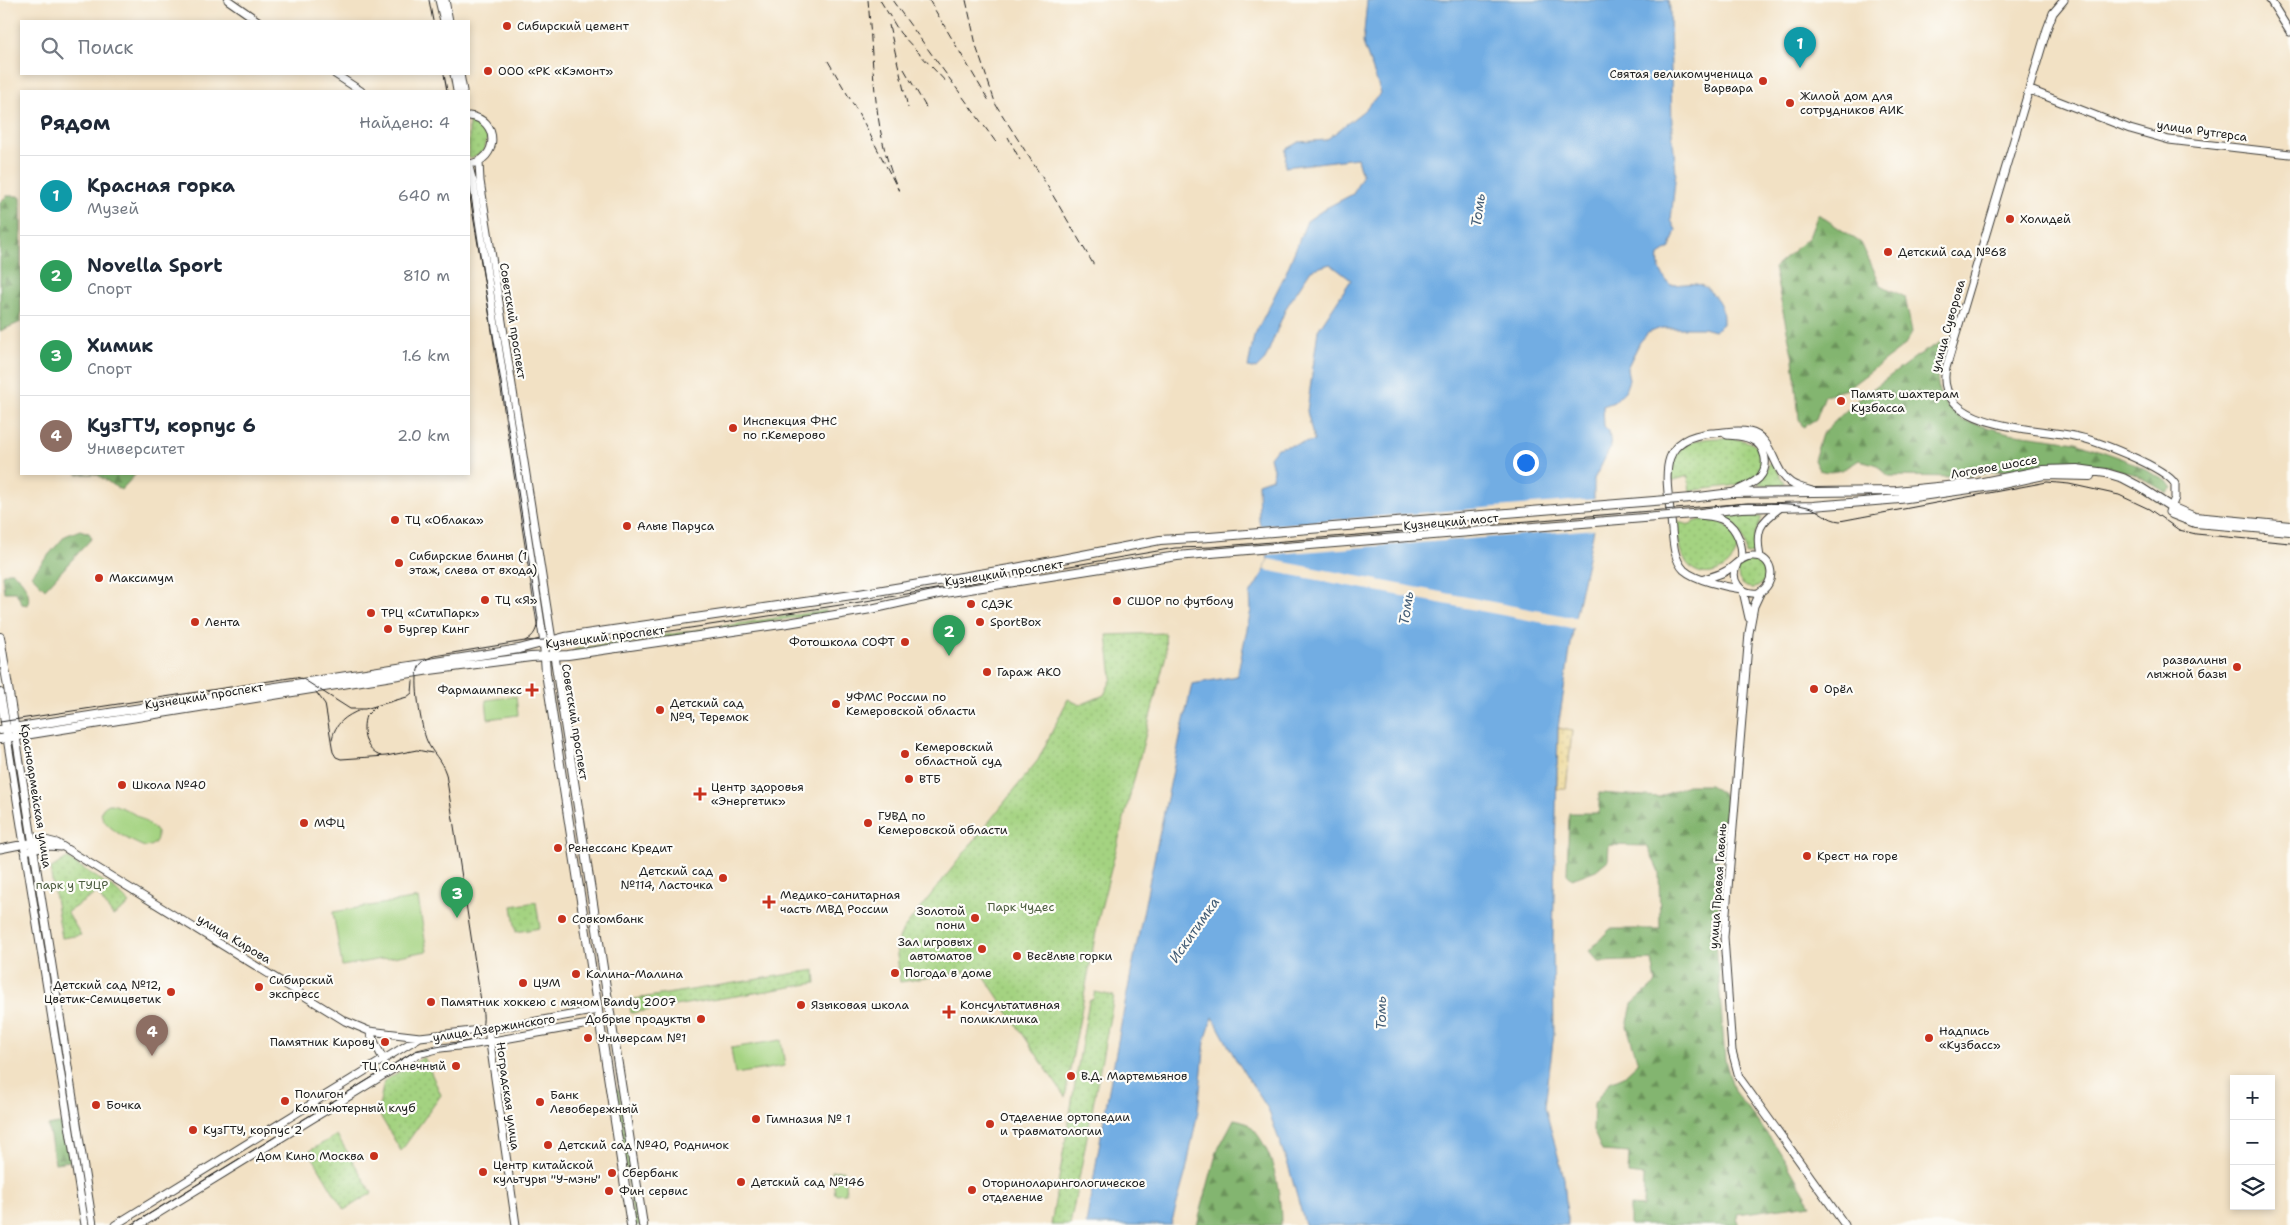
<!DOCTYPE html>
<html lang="ru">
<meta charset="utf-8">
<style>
:root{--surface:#fff;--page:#f6f6f7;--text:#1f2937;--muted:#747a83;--line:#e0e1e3;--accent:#0b8043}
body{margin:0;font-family:"Shantell Sans",sans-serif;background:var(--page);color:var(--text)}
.controls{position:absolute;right:15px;bottom:15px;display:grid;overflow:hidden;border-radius:0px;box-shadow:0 2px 8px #0003}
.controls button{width:45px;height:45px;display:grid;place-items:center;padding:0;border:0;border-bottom:1px solid var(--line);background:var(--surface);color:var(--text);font:25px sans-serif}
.you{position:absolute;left:1525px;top:462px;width:18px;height:18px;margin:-12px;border:4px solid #fff;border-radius:50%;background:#1a73e8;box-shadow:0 0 0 8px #1a73e833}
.badge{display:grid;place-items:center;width:32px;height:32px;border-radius:50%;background:var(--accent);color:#fff;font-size:16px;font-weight:700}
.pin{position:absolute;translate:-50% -41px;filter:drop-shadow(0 1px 2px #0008)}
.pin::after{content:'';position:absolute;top:26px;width:18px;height:15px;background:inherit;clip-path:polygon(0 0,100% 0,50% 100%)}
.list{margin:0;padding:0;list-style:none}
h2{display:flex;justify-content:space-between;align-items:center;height:65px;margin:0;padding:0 20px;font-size:21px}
h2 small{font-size:16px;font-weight:400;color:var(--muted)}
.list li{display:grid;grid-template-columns:32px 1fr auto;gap:15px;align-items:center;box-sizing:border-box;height:80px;padding:0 20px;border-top:1px solid var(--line)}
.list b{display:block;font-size:19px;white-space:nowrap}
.list p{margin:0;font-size:16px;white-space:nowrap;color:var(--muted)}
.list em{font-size:16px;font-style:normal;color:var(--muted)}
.icon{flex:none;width:28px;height:28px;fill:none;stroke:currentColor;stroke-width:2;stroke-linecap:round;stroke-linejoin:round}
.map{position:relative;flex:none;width:2290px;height:1225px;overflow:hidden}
.search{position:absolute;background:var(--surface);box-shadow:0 2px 8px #0003;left:20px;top:20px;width:450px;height:55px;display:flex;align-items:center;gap:12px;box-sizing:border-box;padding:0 18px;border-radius:0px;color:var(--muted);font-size:19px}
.panel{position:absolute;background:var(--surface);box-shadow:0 2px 8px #0003;left:20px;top:90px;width:450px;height:385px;border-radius:0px}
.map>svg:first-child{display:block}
.grass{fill:url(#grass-dots);stroke:#60784e}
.forest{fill:url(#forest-firs);stroke:#506846}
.sand{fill:url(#sand-dots);stroke:#857b5d}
.garden{fill:#a4d381;stroke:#60784e}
.water{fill:#72ade3;stroke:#476480}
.pier{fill:#f2e1c4}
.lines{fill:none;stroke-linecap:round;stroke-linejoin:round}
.secondary-casing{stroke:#3c3a35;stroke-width:9}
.primary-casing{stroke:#3c3a35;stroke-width:10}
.secondary{stroke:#fff;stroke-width:7}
.primary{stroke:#fff;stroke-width:8}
.tram{stroke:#1c1c1c;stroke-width:1}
.rail{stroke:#1c1c1c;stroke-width:1;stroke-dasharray:8 4;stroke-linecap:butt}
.primary-bridge-casing{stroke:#3c3a35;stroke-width:10;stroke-linecap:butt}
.primary-bridge{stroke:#fff;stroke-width:8}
.poi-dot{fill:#c8321e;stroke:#fdfcf7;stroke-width:2}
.labels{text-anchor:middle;stroke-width:4.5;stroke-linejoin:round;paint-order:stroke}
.poi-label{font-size:12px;fill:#1c1c1c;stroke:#fdfcf7;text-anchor:start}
.street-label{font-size:12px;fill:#1c1c1c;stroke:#fdfcf7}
.park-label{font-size:12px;fill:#4c5c3f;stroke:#fdfcf7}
.water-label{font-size:14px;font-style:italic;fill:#435d76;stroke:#fdfcf7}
</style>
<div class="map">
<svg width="2290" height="1225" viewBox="0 0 2290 1225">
<defs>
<pattern id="grass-dots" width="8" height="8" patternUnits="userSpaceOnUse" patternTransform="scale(1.25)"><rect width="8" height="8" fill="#a4d381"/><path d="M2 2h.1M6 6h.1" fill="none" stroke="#8db56f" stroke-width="1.8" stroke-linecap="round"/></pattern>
<pattern id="forest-firs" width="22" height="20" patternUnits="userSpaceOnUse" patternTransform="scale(1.25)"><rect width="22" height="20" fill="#83b56f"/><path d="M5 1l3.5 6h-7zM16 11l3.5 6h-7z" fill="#6a925a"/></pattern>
<pattern id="sand-dots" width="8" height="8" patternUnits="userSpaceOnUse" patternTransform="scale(1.25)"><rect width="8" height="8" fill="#eeda9e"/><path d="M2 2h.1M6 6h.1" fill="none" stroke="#ccba88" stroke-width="1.8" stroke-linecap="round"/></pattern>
</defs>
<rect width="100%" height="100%" fill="#fdfcf7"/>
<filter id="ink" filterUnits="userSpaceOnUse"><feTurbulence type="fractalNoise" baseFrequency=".02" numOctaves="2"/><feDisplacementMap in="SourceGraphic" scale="10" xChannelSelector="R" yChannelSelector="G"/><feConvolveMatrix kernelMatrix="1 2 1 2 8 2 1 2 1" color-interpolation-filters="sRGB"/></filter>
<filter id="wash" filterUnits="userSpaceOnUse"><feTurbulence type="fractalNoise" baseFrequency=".0096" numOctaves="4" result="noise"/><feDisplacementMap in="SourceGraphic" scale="20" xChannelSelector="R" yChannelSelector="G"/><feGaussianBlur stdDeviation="1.12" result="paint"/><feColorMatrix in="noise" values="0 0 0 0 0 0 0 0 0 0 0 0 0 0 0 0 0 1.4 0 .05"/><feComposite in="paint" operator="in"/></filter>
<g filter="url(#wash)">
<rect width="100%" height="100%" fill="#f2e1c4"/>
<path class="grass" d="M469,121L480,124L488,137L484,151L471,158H469Z
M1722,438C1748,439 1772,444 1757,476L1738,485L1690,491L1688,476L1671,481C1667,445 1692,438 1722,438Z
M1771,461L1785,483L1784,485H1758Z
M1722,515L1762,517L1754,537L1756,553L1746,554C1745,534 1737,525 1722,515Z
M1710,517C1717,519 1721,522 1727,526C1763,553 1697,604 1680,549C1678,540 1677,531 1677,522L1691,525L1694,522Z
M1738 574a14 14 0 1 1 28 0a14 14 0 1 1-28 0Z
M826,610V613L575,652V649Z
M1165,633L1166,655L1099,916L1065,1097L983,975L970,971L900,982L896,946L903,930L1038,760L1068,699L1080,705L1104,695L1112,678L1107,635Z
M67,858L116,890L130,904L113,916L97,893L67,912L81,935L62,938L50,869Z
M536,902L540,928L516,932L512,906Z
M815,970L816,983L631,1013L629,1000Z
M1095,992L1114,996L1070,1225H1051L1089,1001L1093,999Z
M424,1057L441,1095L401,1151L378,1112L384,1081Z
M615,1089L619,1090L640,1225H634Z
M337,1135L372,1193L344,1210L309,1151Z"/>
<path class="forest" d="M7,196H19L21,198V322L0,331V202Z
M1818,214L1861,243L1881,285L1905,297L1912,332L1904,346L1847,389L1825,395L1816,419L1803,427L1799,419L1793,359L1774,268L1809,237Z
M1948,338L1937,376L1939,392L1948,408L1964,421L2009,433L2076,442L2124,459L2167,481L2172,488L2167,493L2137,475L2105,466L2043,464L1965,477L1889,476L1875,464L1859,460C1846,469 1835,475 1819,470L1814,460L1822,434L1856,401L1917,356Z
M76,474H136L121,490L96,474Z
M80,530L89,533L92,538L45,589L31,575L65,536Z
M8,572H13C23,581 31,591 28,605L22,604L16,592H4L2,575Z
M1687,785H1710L1724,795L1728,809L1722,847L1712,853L1721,865L1716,942L1725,1060L1734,1091L1777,1147L1811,1204L1737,1214L1738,1225H1630V1206L1643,1207L1644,1176L1628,1174L1629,1153L1602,1151L1593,1130L1594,1103L1610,1082L1624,1076L1638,1063L1627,1026L1632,1004L1656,983L1652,960L1599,962L1589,951L1610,929H1660L1659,872L1647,846L1609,845L1608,860L1596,870L1572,879L1567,874L1569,813H1599V793L1660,797Z
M1234,1119C1239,1120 1245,1121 1248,1124C1274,1147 1281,1193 1281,1225H1197L1217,1151Z
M64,1123L70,1161L55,1163L48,1126Z"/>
<path class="sand" d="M1558,728L1572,731L1566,789H1557Z"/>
<path class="garden" d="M516,696L518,715L488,719L486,700Z
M109,804C119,803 153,824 157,833C158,841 154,846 145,847C133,843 82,817 109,804Z
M418,898L427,951L342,966L333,912Z
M781,1040L785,1066L735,1074L731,1048Z
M844,1170L846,1193L835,1194L832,1171Z"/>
<path class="water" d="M1367,0H1668L1670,8L1672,131L1676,172L1671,220L1676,230L1670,248L1659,255C1657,267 1662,277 1671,285C1693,284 1701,279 1716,298C1723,307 1723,313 1723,324L1714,331L1703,328H1661L1648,333L1640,342L1627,368L1629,380L1625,391L1614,402L1603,406L1604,426L1609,431L1611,447L1594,479V529L1575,618L1558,728L1553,940L1554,1033L1545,1107L1564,1178L1568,1225H1305L1289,1168L1268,1109L1235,1058L1213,1017L1205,1041L1198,1111L1186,1171L1171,1225H1086C1115,1043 1152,863 1192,684L1237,676L1251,610L1250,594L1265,570L1268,559L1259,521L1258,483L1272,478L1273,469L1270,457L1277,448L1314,441L1307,411L1318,330L1351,280L1330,264L1311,270L1286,308L1265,360L1256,369L1248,367L1254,336L1285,275L1307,221L1326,208L1353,194L1362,176L1357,158L1285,167L1286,149L1299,142L1326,140L1362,112L1381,93L1363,43Z"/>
<path class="pier" d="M1596,499V529L1264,555L1258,526Z
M1268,559L1577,618L1576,629L1265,570Z"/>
</g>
<g filter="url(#ink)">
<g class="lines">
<g class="secondary-casing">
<path id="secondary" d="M228,0L258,21
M439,0L444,21
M445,0L449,21
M2064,0L2053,13L2047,29L1946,368C1933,429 2036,428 2074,436C2095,440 2165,467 2175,484V498L2169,512
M2270,0L2290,32
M335,74L361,91
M454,74L457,91
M460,74L463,91
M2030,90L2130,129L2169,140L2290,154
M469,116C500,119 499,161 469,164
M479,162L480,181L552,640
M469,167L473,182L544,643
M1727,435C1735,436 1743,436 1750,439C1766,445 1770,466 1759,478C1752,485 1740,489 1731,493
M1698,515C1706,516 1718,516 1725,521C1737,528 1744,547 1741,560
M1760,557C1755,530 1759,523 1781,507
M1704,579C1711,577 1719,575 1726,571C1735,566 1741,556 1752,556C1775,555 1777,585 1758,593C1740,595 1729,580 1737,564
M1741,589C1726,587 1695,580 1684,570C1672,558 1673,535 1671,519C1667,479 1655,438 1711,433C1723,433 1736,429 1749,432C1774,437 1772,470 1791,483C1797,487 1805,489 1812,491
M1743,591L1749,618
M1761,591L1754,606L1749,633L1724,937L1732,1051L1739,1077L1845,1225
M16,737L93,1225
M7,738L85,1225
M0,849L45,840L57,843L345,1021L369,1031L420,1037L498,1028L598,1010
M31,850L50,846L60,847
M488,1029L516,1225
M369,1031L384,1061
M115,1225L420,1037
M139,1225L418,1054L441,1048L476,1044L600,1022"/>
</g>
<g class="primary-casing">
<path id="primary" d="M1691,498L1731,493L1896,491L1978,483L2043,470L2077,469L2106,473L2123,478L2140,487L2171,507L2195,517L2290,526
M1693,514L1741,508L1813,506L1900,499L1998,485L2044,475L2090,476
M2172,514L2195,523L2290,531
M0,637L15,731
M552,640L643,1225
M544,643L546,673L631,1225
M0,693L7,734
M0,730L519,649L565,637L859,594L1016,568L1160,540L1210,537
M0,739L430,670L531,657L568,655L788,623L871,609L938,594L1177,556L1211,553"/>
</g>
<use href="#secondary" class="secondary"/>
<use href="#primary" class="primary"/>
<path class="tram" d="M429,0L433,21
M444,74L447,91
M469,191L501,382L538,619C537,629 535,636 525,641
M316,692L325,704L333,752L336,757L341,759L386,756L417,750L432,753
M376,706L366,716C361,729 365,752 381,756
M0,722L296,677L303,679L350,709H365L407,697L412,693L413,681
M332,739C335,723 346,716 360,710
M131,1225L415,1051L469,1041C481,1036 484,1026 483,1014L446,774C441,759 432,753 427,741C421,728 413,679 419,667C422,661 428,658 434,656L525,641L544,640L574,644L651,634L860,602L1175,548L1211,547L1748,503C1768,504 1789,502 1808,507C1820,510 1827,520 1840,521L2047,482L2069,484L2119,495L2149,509L2179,530L2196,534L2290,543"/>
<path class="rail" d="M880,0L900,33L947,83
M892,0L998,145
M929,0L989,101
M966,0L977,49L996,105L1045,182L1095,267
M889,25L908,108
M828,61L863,121L899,191C872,132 874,64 868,0
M904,69L927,109
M1008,137L1020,160"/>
<g class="primary-bridge-casing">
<path id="primary-bridge" d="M1210,537L1691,498
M1211,553L1693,514"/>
</g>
<use href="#primary-bridge" class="primary-bridge"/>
</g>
</g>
<g class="poi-dot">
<circle cx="507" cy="26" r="5"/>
<circle cx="488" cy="71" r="5"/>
<circle cx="1763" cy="81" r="5"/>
<circle cx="1790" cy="103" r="5"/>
<circle cx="2010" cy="219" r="5"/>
<circle cx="1888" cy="252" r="5"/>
<circle cx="1841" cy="401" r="5"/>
<circle cx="733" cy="428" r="5"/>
<circle cx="395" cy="520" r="5"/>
<circle cx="627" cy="526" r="5"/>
<circle cx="399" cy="563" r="5"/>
<circle cx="99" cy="578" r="5"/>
<circle cx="485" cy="600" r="5"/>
<circle cx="1117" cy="601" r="5"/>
<circle cx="971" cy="604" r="5"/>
<circle cx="371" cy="613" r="5"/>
<circle cx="195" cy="622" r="5"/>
<circle cx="980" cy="622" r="5"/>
<circle cx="388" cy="629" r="5"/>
<circle cx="905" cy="642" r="5"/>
<circle cx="2237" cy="667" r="5"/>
<circle cx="987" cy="672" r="5"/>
<circle cx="1814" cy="689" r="5"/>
<path d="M529.5 682.5h5v5h5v5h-5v5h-5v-5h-5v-5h5z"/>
<circle cx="836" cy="704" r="5"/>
<circle cx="660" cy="710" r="5"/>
<circle cx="905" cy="754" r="5"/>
<circle cx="909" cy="779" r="5"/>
<circle cx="122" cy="785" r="5"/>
<path d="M697.5 786.5h5v5h5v5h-5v5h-5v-5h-5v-5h5z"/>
<circle cx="304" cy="823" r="5"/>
<circle cx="868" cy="823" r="5"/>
<circle cx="558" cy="848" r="5"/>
<circle cx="1807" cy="856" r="5"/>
<circle cx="723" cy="878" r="5"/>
<path d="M766.5 894.5h5v5h5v5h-5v5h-5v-5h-5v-5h5z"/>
<circle cx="975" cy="918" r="5"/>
<circle cx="562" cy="919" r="5"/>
<circle cx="982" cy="949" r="5"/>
<circle cx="1017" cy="956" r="5"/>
<circle cx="895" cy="973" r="5"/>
<circle cx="576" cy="974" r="5"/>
<circle cx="523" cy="983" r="5"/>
<circle cx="259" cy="987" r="5"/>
<circle cx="171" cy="992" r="5"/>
<circle cx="431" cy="1002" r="5"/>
<circle cx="801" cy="1005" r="5"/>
<path d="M946.5 1004.5h5v5h5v5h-5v5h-5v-5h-5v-5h5z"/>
<circle cx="701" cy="1019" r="5"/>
<circle cx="588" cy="1038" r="5"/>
<circle cx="1929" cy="1038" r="5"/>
<circle cx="385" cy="1042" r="5"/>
<circle cx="456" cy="1066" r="5"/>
<circle cx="1071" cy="1076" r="5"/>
<circle cx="285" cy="1101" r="5"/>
<circle cx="540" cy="1102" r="5"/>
<circle cx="96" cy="1105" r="5"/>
<circle cx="756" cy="1119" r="5"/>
<circle cx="990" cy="1124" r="5"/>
<circle cx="193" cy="1130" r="5"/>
<circle cx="548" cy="1145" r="5"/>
<circle cx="374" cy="1156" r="5"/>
<circle cx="483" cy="1172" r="5"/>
<circle cx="612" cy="1173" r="5"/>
<circle cx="741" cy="1182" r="5"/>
<circle cx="972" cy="1190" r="5"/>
<circle cx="609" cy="1191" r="5"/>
</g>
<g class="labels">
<g class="poi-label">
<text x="517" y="30">Сибирский цемент</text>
<text x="498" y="75">ООО «РК «Кэмонт»</text>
<text x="1753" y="78" text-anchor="end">Святая великомученица<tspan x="1753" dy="14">Варвара</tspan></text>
<text x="1800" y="100">Жилой дом для<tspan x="1800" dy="14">сотрудников АИК</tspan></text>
<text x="2020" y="223">Холидей</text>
<text x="1898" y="256">Детский сад №68</text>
<text x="1851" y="398">Память шахтерам<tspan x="1851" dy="14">Кузбасса</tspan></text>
<text x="743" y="425">Инспекция ФНС<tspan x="743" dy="14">по г.Кемерово</tspan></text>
<text x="405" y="524">ТЦ «Облака»</text>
<text x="637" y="530">Алые Паруса</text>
<text x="409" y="560">Сибирские блины (1<tspan x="409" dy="14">этаж, слева от входа)</tspan></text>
<text x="109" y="582">Максимум</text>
<text x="495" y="604">ТЦ «Я»</text>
<text x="1127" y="605">СШОР по футболу</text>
<text x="981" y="608">СДЭК</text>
<text x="381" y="617">ТРЦ «СитиПарк»</text>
<text x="205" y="626">Лента</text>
<text x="990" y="626">SportBox</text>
<text x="398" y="633">Бургер Кинг</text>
<text x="895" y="646" text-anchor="end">Фотошкола СОФТ</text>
<text x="2227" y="664" text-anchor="end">развалины<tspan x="2227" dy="14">лыжной базы</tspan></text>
<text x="997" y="676">Гараж АКО</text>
<text x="1824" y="693">Орёл</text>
<text x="522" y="694" text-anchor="end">Фармаимпекс</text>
<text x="846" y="701">УФМС России по<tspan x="846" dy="14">Кемеровской области</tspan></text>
<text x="670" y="707">Детский сад<tspan x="670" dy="14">№9, Теремок</tspan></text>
<text x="915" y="751">Кемеровский<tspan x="915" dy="14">областной суд</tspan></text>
<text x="919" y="783">ВТБ</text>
<text x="132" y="789">Школа №40</text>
<text x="711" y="791">Центр здоровья<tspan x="711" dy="14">«Энергетик»</tspan></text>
<text x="878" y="820">ГУВД по<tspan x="878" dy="14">Кемеровской области</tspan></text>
<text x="314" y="827">МФЦ</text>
<text x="568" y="852">Ренессанс Кредит</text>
<text x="1817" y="860">Крест на горе</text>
<text x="713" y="875" text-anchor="end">Детский сад<tspan x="713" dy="14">№114, Ласточка</tspan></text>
<text x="780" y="899">Медико-санитарная<tspan x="780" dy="14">часть МВД России</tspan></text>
<text x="965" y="915" text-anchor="end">Золотой<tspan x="965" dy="14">пони</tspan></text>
<text x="572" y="923">Совкомбанк</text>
<text x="972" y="946" text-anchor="end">Зал игровых<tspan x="972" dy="14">автоматов</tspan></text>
<text x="1027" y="960">Весёлые горки</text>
<text x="905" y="977">Погода в доме</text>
<text x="586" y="978">Калина-Малина</text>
<text x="269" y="984">Сибирский<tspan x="269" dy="14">экспресс</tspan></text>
<text x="533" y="987">ЦУМ</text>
<text x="161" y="989" text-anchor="end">Детский сад №12,<tspan x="161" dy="14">Цветик-Семицветик</tspan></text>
<text x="441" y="1006">Памятник хоккею с мячом Bandy 2007</text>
<text x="811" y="1009">Языковая школа</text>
<text x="960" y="1009">Консультативная<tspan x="960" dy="14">поликлиника</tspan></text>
<text x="691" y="1023" text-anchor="end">Добрые продукты</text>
<text x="1939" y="1035">Надпись<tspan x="1939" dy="14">«Кузбасс»</tspan></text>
<text x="598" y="1042">Универсам №1</text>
<text x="375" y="1046" text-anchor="end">Памятник Кирову</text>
<text x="446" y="1070" text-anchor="end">ТЦ Солнечный</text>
<text x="1081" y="1080">В.Д. Мартемьянов</text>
<text x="295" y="1098">Полигон<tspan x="295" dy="14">Компьютерный клуб</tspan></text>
<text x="550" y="1099">Банк<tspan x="550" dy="14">Левобережный</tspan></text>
<text x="106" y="1109">Бочка</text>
<text x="1000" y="1121">Отделение ортопедии<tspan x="1000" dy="14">и травматологии</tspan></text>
<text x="766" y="1123">Гимназия № 1</text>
<text x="203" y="1134">КузГТУ, корпус 2</text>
<text x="558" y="1149">Детский сад №40, Родничок</text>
<text x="364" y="1160" text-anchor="end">Дом Кино Москва</text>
<text x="493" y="1169">Центр китайской<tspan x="493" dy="14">культуры "У-мэнь"</tspan></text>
<text x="622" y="1177">Сбербанк</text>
<text x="751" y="1186">Детский сад №146</text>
<text x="982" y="1187">Оториноларингологическое<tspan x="982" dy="14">отделение</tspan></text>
<text x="619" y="1195">Фин сервис</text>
</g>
<g class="street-label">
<text transform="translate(2202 131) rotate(8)" y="4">улица Рутгерса</text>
<text transform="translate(513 321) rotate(81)" y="4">Советский проспект</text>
<text transform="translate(1948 326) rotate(-74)" y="4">улица Суворова</text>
<text transform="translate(1994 467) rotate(-10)" y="4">Логовое шоссе</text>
<text transform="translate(1451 522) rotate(-5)" y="4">Кузнецкий мост</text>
<text transform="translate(1004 573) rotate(-9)" y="4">Кузнецкий проспект</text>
<text transform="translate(605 637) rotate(-7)" y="4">Кузнецкий проспект</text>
<text transform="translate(204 696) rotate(-9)" y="4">Кузнецкий проспект</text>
<text transform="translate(575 722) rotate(81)" y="4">Советский проспект</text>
<text transform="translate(36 796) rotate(81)" y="4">Красноармейская улица</text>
<text transform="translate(1718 886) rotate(-86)" y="4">улица Правая Гавань</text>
<text transform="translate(234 939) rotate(31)" y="4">улица Кирова</text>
<text transform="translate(494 1028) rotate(-9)" y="4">улица Дзержинского</text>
<text transform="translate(508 1096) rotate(82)" y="4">Ноградская улица</text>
</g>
<g class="park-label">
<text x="72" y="889">парк у ТУЦР</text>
<text x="1021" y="911">Парк Чудес</text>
</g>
<g class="water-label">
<text transform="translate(1478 210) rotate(-82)" y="5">Томь</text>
<text transform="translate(1406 608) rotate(-81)" y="5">Томь</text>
<text transform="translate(1194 930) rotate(-55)" y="5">Искитимка</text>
<text transform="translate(1381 1013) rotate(-90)" y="5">Томь</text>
</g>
</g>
</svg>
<div class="controls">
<button>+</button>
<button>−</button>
<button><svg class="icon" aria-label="layers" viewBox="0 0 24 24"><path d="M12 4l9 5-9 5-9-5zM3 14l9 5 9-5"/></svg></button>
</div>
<div class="you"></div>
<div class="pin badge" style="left:1800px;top:68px;background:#0f9aa8">1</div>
<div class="pin badge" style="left:949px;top:656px;background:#2e9e5b">2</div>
<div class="pin badge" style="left:457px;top:918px;background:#2e9e5b">3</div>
<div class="pin badge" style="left:152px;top:1056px;background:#8d6e63">4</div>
<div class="search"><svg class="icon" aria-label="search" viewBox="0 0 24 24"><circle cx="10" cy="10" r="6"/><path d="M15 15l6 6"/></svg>Поиск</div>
<section class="panel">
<h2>Рядом<small>Найдено: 4</small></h2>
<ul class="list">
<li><span class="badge" style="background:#0f9aa8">1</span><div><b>Красная горка</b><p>Музей</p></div><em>640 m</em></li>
<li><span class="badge" style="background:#2e9e5b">2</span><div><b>Novella Sport</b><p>Спорт</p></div><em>810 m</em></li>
<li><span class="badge" style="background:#2e9e5b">3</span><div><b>Химик</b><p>Спорт</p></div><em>1.6 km</em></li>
<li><span class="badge" style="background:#8d6e63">4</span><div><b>КузГТУ, корпус 6</b><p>Университет</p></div><em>2.0 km</em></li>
</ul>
</section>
</div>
